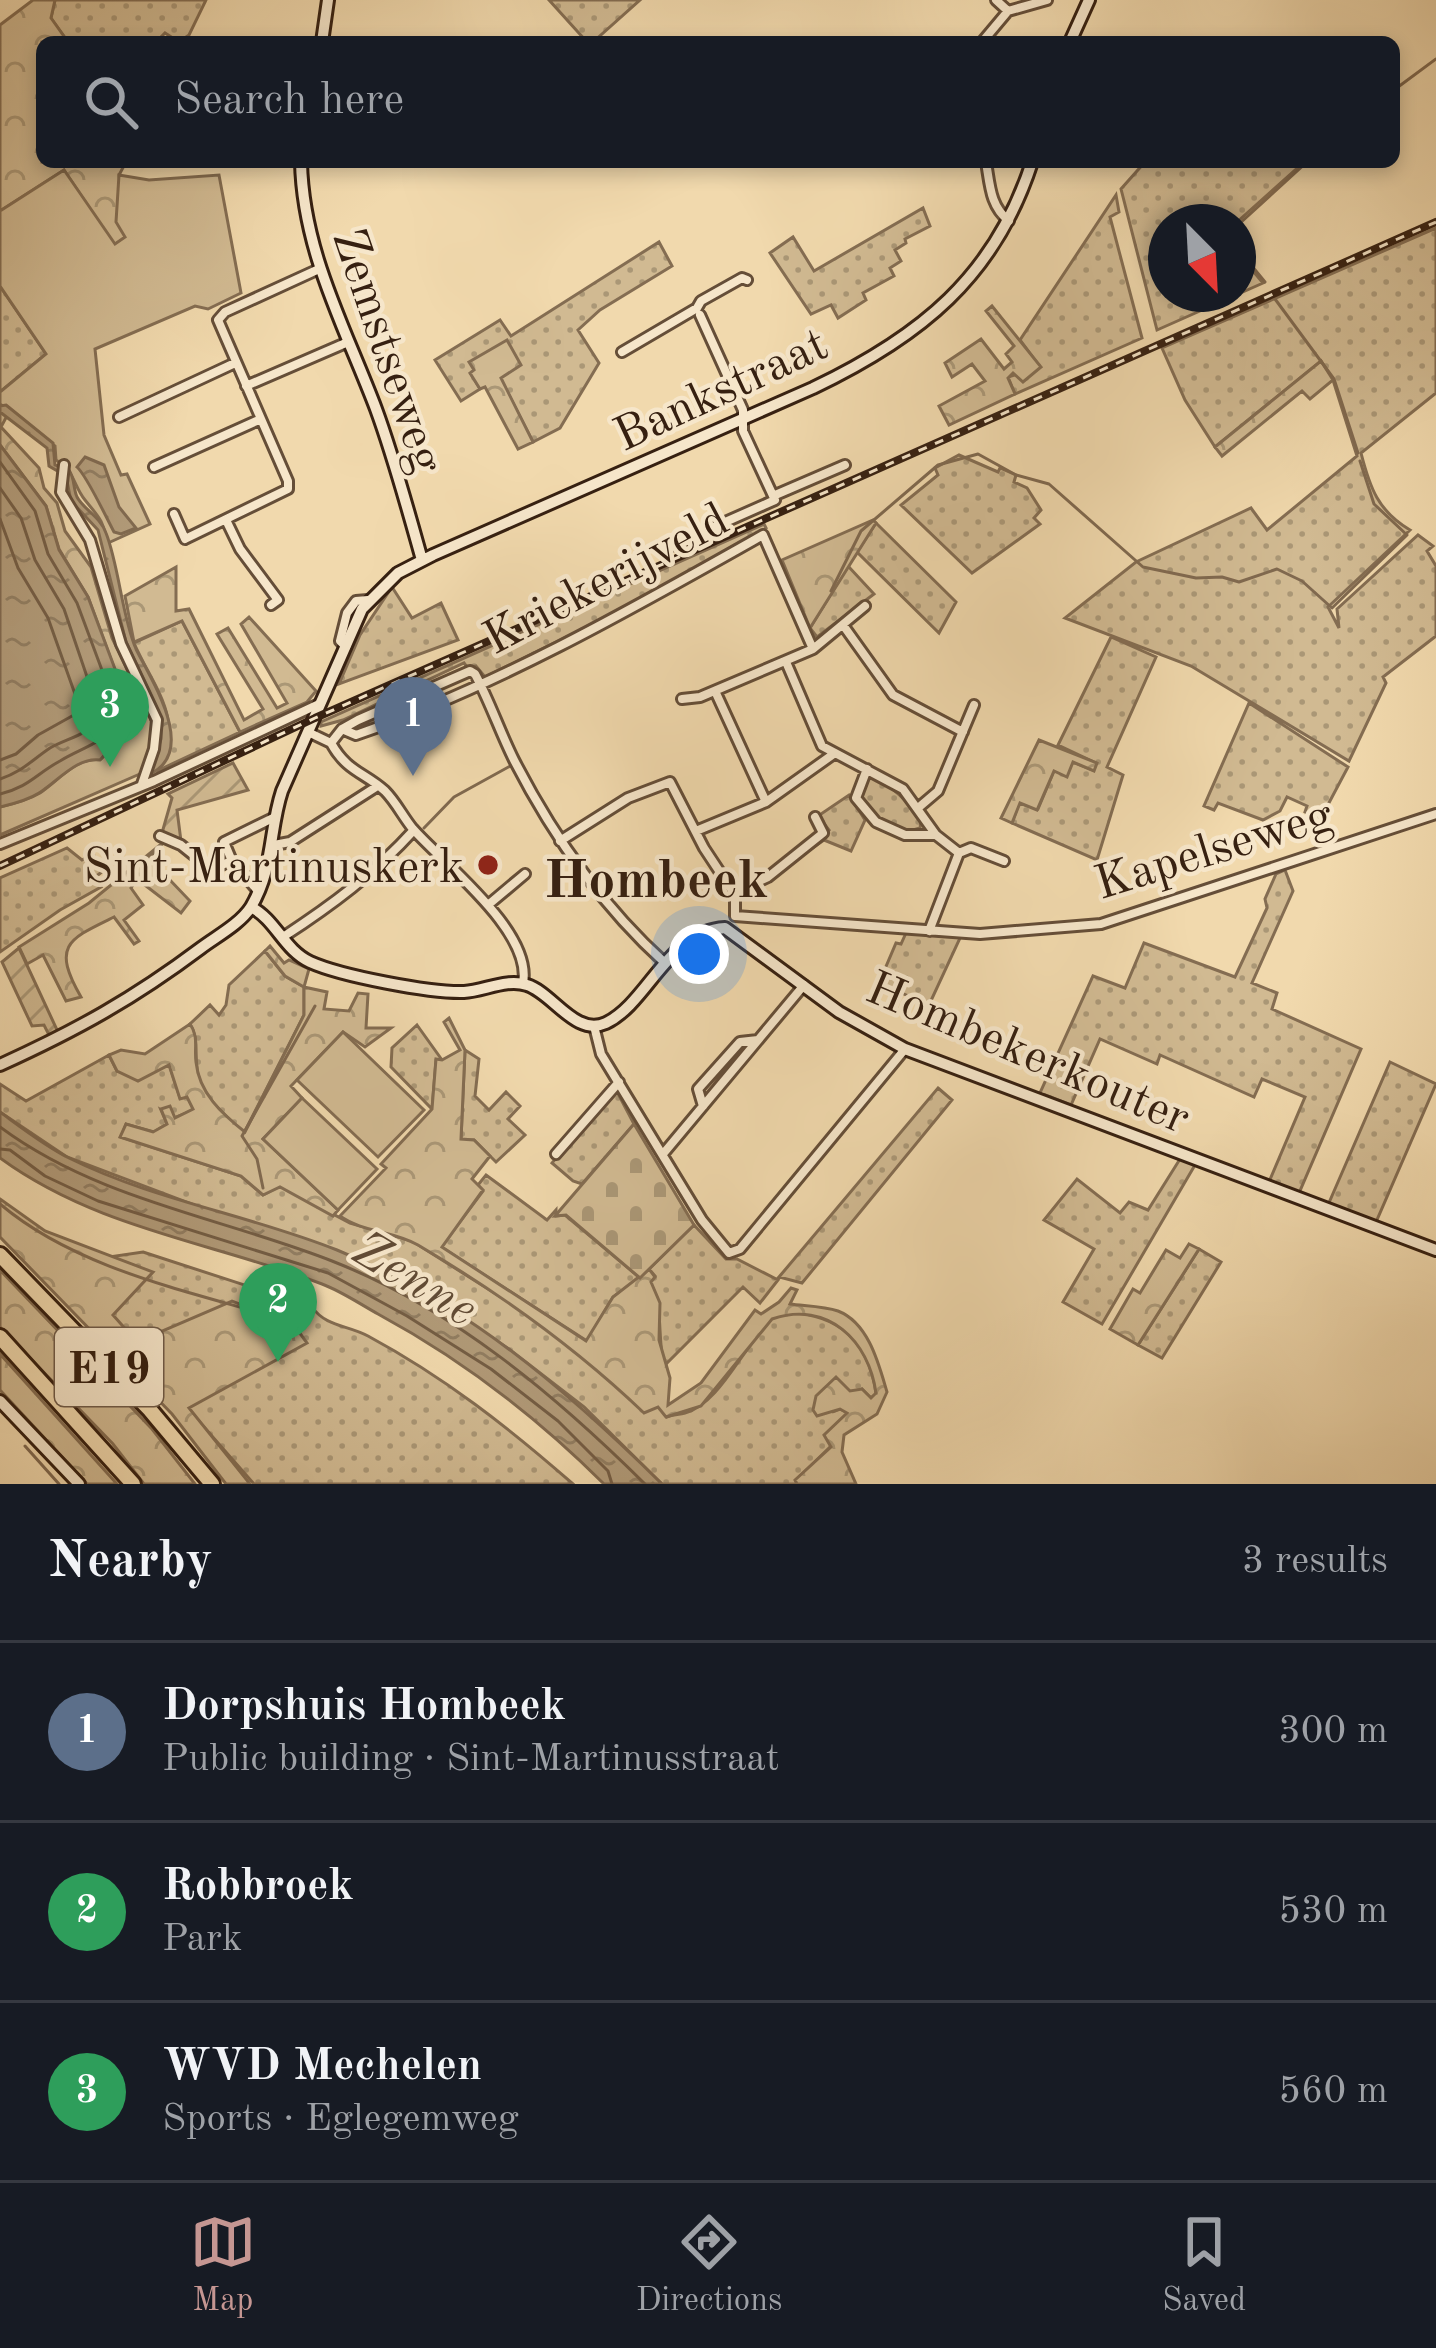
<!DOCTYPE html>
<meta charset="utf-8">
<style>
:root{--surface:#171b24;--page:#242831;--text:#f1f3f6;--muted:#9ea1a6;--line:#363941;--accent:#c59692}
body{margin:0;font-family:"Old Standard TT",serif;background:var(--page);color:var(--text)}
.compass{position:absolute;left:1148px;top:204px;width:108px;height:108px;border-radius:50%;background:var(--surface);box-shadow:0 6px 18px #0003;rotate:156deg}
.you{position:absolute;left:699px;top:954px;width:42px;height:42px;margin:-30px;border:9px solid #fff;border-radius:50%;background:#1a73e8;box-shadow:0 0 0 18px #1a73e833}
.badge{display:grid;place-items:center;width:78px;height:78px;border-radius:50%;background:var(--accent);color:#fff;font-size:39px;font-weight:700}
.pin{position:absolute;translate:-50% -99px;filter:drop-shadow(0 3px 6px #0008)}
.pin::after{content:'';position:absolute;top:63px;width:42px;height:36px;background:inherit;clip-path:polygon(0 0,100% 0,50% 100%)}
.list{margin:0;padding:0;list-style:none}
h2{display:flex;justify-content:space-between;align-items:center;height:156px;margin:0;padding:0 48px;font-size:51px}
h2 small{font-size:39px;font-weight:400;color:var(--muted)}
.list li{display:grid;grid-template-columns:78px 1fr auto;gap:36px;align-items:center;box-sizing:border-box;height:180px;padding:0 48px;border-top:3px solid var(--line)}
.list b{display:block;font-size:45px;white-space:nowrap}
.list p{margin:0;font-size:39px;white-space:nowrap;color:var(--muted)}
.list em{font-size:39px;font-style:normal;color:var(--muted)}
.icon{flex:none;width:66px;height:66px;fill:none;stroke:currentColor;stroke-width:2;stroke-linecap:round;stroke-linejoin:round}
.map{position:relative;flex:none;width:1436px;height:1484px;overflow:hidden}
.search{position:absolute;background:var(--surface);box-shadow:0 6px 18px #0003;left:36px;right:36px;top:36px;height:132px;display:flex;align-items:center;gap:30px;box-sizing:border-box;padding:0 42px;border-radius:18px;color:var(--muted);font-size:45px}
.sheet{height:696px;background:var(--surface)}
nav{display:flex;justify-content:space-around;align-items:center;box-sizing:border-box;height:168px;border-top:3px solid var(--line);background:var(--surface);font-size:33px;color:var(--muted)}
nav a{display:grid;justify-items:center;gap:6px}
nav .on{color:var(--accent)}
.map>svg:first-child{display:block}
.grass{fill:url(#grass-dots);stroke:#846d52;stroke-width:3}
.forest{fill:url(#forest-crowns);stroke:#846d52;stroke-width:3}
.cemetery{fill:url(#cemetery-stones);stroke:#846d52;stroke-width:3}
.garden{fill:url(#garden-furrows);stroke:#846d52;stroke-width:3}
.pitch{fill:#d1ba92;stroke:#846d52;stroke-width:3}
.water{fill:url(#water-ripples);stroke:#80694f;stroke-width:3}
.lines{fill:none;stroke-linecap:round;stroke-linejoin:round}
.shore{stroke:#745d44;stroke-width:3}
.stream{stroke:#80694f;stroke-width:3}
.street-casing{stroke:#654e38;stroke-width:14}
.secondary-casing{stroke:#362011;stroke-width:16}
.highway-casing{stroke:#362011;stroke-width:20}
.street{stroke:#f6e6ca;stroke-width:8}
.secondary{stroke:#f6e6ca;stroke-width:10}
.highway{stroke:#f1d9ad;stroke-width:14}
.rail-casing{stroke:#362011;stroke-width:8}
.rail{stroke:#f6e6ca;stroke-width:3;stroke-dasharray:9;stroke-linecap:butt}
.poi-dot{fill:#8f2418;stroke:#f6e6ca;stroke-width:4.5}
.labels{text-anchor:middle;stroke-width:9;stroke-linejoin:round;paint-order:stroke}
.shield{fill:#f6e6ca;stroke:#705b48;stroke-width:3}
.shield-label{font-size:45px;font-weight:bold;fill:#362011}
.street-label{font-size:48px;fill:#362011;stroke:#f6e6ca}
.poi-label{font-size:48px;fill:#362011;stroke:#f6e6ca;text-anchor:end}
.water-label{font-size:51px;font-style:italic;fill:#614b35;stroke:#f6e6ca}
.quarter-label{font-size:54px;font-weight:bold;fill:#362011;stroke:#f6e6ca}
</style>
<div class="map">
<svg width="1436" height="1484" viewBox="0 0 1436 1484">
<defs>
<pattern id="grass-dots" width="8" height="8" patternUnits="userSpaceOnUse" patternTransform="scale(3)"><rect width="8" height="8" fill="#d1ba92"/><path d="M2 2h.1M6 6h.1" fill="none" stroke="#aa9776" stroke-width="1.8" stroke-linecap="round"/></pattern>
<pattern id="forest-crowns" width="20" height="18" patternUnits="userSpaceOnUse" patternTransform="scale(3)"><rect width="20" height="18" fill="#d1ba92"/><path d="M2 6a3 3 0 1 1 6 0M12 15a3 3 0 1 1 6 0" fill="none" stroke="#aa9776"/></pattern>
<pattern id="cemetery-stones" width="16" height="16" patternUnits="userSpaceOnUse" patternTransform="scale(3)"><rect width="16" height="16" fill="#d1ba92"/><path d="M2 7V4a2 2 0 0 1 4 0v3zM10 15v-3a2 2 0 0 1 4 0v3z" fill="#aa9776"/></pattern>
<pattern id="garden-furrows" width="10" height="10" patternUnits="userSpaceOnUse" patternTransform="scale(3)"><rect width="10" height="10" fill="#d1ba92"/><path d="M-1 1l2-2M0 10L10 0M9 11l2-2" fill="none" stroke="#aa9776"/></pattern>
<pattern id="water-ripples" width="26" height="14" patternUnits="userSpaceOnUse" patternTransform="scale(3)"><rect width="26" height="14" fill="#b19a78"/><path d="M2 4q2-2 4 0t4 0M15 11q2-2 4 0t4 0" fill="none" stroke="#917d61"/></pattern>
</defs>
<rect width="100%" height="100%" fill="#f1d9ad"/>
<filter id="stains"><feTurbulence type="fractalNoise" baseFrequency=".00167" numOctaves="4"/><feColorMatrix values="0 0 0 0 .2 0 0 0 0 .09 0 0 0 0 .02 0 0 0 .5 -.17"/></filter>
<radialGradient id="worn" r=".72"><stop offset=".6" stop-color="#630" stop-opacity="0"/><stop offset="1" stop-color="#630" stop-opacity=".3"/></radialGradient>
<path class="grass" d="M55,0H206L189,35L179,42L165,33L160,38L164,42H68L51,18Z
M549,0H640L593,42H587Z
M1145,162H1304L1237,222H1166V294H1238V253L1263,283L1157,330L1121,189Z
M1116,195L1119,212L1110,217L1142,338L1015,394L1008,377L1040,367L1020,340Z
M923,208L930,226L905,239L906,243L895,250L901,261L890,268L894,276L863,293L866,300L838,318L831,305L811,314L770,253L793,237L814,271Z
M1436,228V393L1361,453C1370,488 1378,511 1410,530L1328,607L1339,628L1337,609L1418,535L1433,546L1427,551L1436,566V636L1383,677L1386,683L1349,761L1191,666L1065,618L1136,562L1251,508L1267,530L1357,456L1333,380L1321,361L1215,447L1185,400L1162,348Z
M659,242L672,266L600,310L578,330L599,363L560,428L533,442L500,378L474,371L471,374L480,389L461,401L435,360L500,320L511,336Z
M0,286L46,354L0,392Z
M959,455L998,472L1000,468L1016,475L1014,482L1027,488L1041,510L1034,518L1040,524L972,573L901,505L938,475L935,468Z
M876,523L956,602L939,633L857,552Z
M764,524L766,528L644,599L485,677L476,666L467,667L464,663L343,720L321,726V722Z
M848,566L874,594L817,637L810,628Z
M392,587L412,618L441,603L458,640L339,684L360,635Z
M182,621L240,732L159,770C185,717 154,689 134,643Z
M1111,637L1156,657L1107,767L1123,775L1097,860L1012,823L1019,803L1038,809L1054,771L1073,762L1093,770L1096,763L1058,745Z
M1249,703L1348,767L1314,831L1303,826L1309,814L1305,812L1307,806L1287,797L1280,811L1263,820L1218,803L1214,810L1204,806Z
M871,775C894,788 907,800 921,821L920,828L906,832C884,823 840,803 871,775Z
M849,795L865,820L851,851L824,840L811,849L809,847L829,830L818,816Z
M67,848L82,860L93,854L103,871L94,878L101,887L60,910L0,952V878Z
M1285,870L1293,891L1252,983L1277,993L1272,1009L1361,1049L1299,1193L1269,1182L1305,1097L1262,1079L1254,1097L1160,1055L1157,1064L1100,1039L1071,1105L1040,1093L1093,976L1125,988L1144,943L1235,977L1267,908L1265,899L1276,874Z
M906,933L961,936L929,1005L879,983L896,943L901,944Z
M265,951L285,976L304,987V1015L244,1133C229,1118 208,1102 200,1081C192,1062 201,1041 190,1024L210,1005L219,1015L226,1005L229,985Z
M417,1025L442,1060H436L432,1109L391,1067L392,1048Z
M465,1050L479,1059L475,1096L489,1110L506,1092L520,1106L508,1119L525,1135L496,1162L474,1140H461Z
M109,1055L117,1071L148,1074L169,1064L180,1098L187,1096L194,1110L174,1118L161,1110L167,1124L154,1132L126,1124L121,1137L241,1176L263,1195L280,1186L350,1223L412,1241L531,1316L659,1407L667,1417C673,1414 679,1415 685,1413C712,1406 733,1368 749,1347C756,1338 763,1324 773,1318C783,1312 799,1313 809,1315C850,1323 871,1354 876,1394L871,1398L862,1389L832,1412L840,1409L848,1413L831,1446L796,1480L797,1484H662L584,1407L509,1349L417,1289L67,1157L0,1112V1084L26,1101Z
M1390,1062L1436,1084L1376,1222L1328,1205Z
M614,1086L634,1124L582,1184L573,1181L552,1163Z
M938,1088L952,1100L802,1283L779,1277Z
M1180,1159L1195,1165L1102,1324L1063,1302L1094,1249L1044,1220L1077,1179L1120,1213L1129,1202L1148,1210Z
M486,1175L547,1220L556,1210V1216L565,1215L640,1278L613,1297L587,1341L441,1247L483,1191L478,1185Z
M694,1225L726,1259H737L778,1280L760,1303L743,1287L664,1366C657,1336 664,1309 650,1282L655,1276L649,1269Z
M1199,1249L1221,1262L1162,1358L1138,1345Z
M143,1252L312,1307C326,1327 348,1325 368,1336C444,1377 508,1427 573,1484H254L61,1264Z"/>
<path class="forest" d="M33,0H55L51,18L68,42H42V162H126L119,175L125,238L114,245L64,170L0,211V25Z
M992,306L1041,367L1023,382L1013,373L1008,378L1015,394L949,425L939,406L985,381L972,364L952,377L945,363L981,339L1004,369L1012,362L1006,354L1014,346L986,311Z
M507,340L521,365L501,378L533,442L518,449L485,387L480,389L470,373L474,370L469,362Z
M1321,361L1333,380L1310,399L1302,391L1222,456L1215,447Z
M0,404L9,412L1,427L39,468L44,488L57,503L65,531L91,567L112,638L132,679L120,684L88,597L59,549L46,506L0,445Z
M873,520L876,523L810,628L782,560Z
M176,567V611L189,609L244,720L263,709L217,634L228,628L277,708L287,703L241,624L249,617L316,691L307,702L240,732L182,621L134,642L125,596Z
M1039,740L1097,763L1094,771L1073,762L1067,777L1054,771L1037,810L1020,803L1012,823L1001,818Z
M165,841L149,858L190,901L181,913L137,879L131,888L143,905L124,920L139,941L134,944L114,917C69,939 51,945 81,997L66,1001L43,955L27,964L19,947L89,903Z
M270,946L284,963L289,960L309,969L304,987L327,992L324,1009L349,1011L358,993L368,994L366,1028H391L365,1047L343,1032L291,1086L302,1098L263,1139L338,1210L333,1216L280,1187L263,1195L241,1176L120,1137L126,1124L153,1132L167,1124L161,1109L170,1106L175,1118L193,1109L187,1097L180,1099L169,1065L138,1081L117,1071L109,1055L121,1050L145,1054L190,1024C199,1037 194,1047 196,1062C199,1093 222,1114 245,1132L304,1015V987L285,976L265,951Z
M449,1018L465,1050L461,1139L474,1140L490,1156L472,1179L483,1190L442,1247L586,1341L613,1297L649,1269L655,1277L651,1282L660,1303L659,1340L670,1378L668,1405L701,1383L755,1310L761,1314L779,1302L791,1288L797,1290L790,1304C805,1306 824,1306 838,1311C869,1323 879,1365 887,1392L877,1414L844,1435L842,1452L856,1484H797L795,1480L831,1447L824,1435L847,1413L840,1409L817,1416L813,1410L816,1396L836,1377L850,1391L862,1389L871,1398L876,1393C869,1341 828,1300 772,1319L701,1406L666,1417L658,1407L644,1413C575,1347 501,1294 418,1245C394,1231 362,1232 340,1216L386,1168L381,1164L432,1109L436,1059L442,1060L460,1050L444,1022Z
M0,1199L45,1231L153,1272L113,1315L137,1342L232,1301L294,1325L307,1343L189,1408L250,1484H226L172,1414L0,1237Z
M1189,1244L1199,1249L1138,1345L1110,1329L1133,1289L1140,1293L1166,1250L1180,1258Z
M0,1270L152,1429L195,1484H144L113,1444L0,1327Z
M0,1354L117,1484H87L0,1390Z"/>
<path class="cemetery" d="M634,1124L694,1225L640,1278L566,1215L555,1216Z"/>
<path class="garden" d="M233,763L248,790L177,810L181,841L162,833L172,798L168,794Z
M19,948L58,1032L49,1035L44,1025L32,1026L2,962Z"/>
<path class="pitch" d="M64,170L115,244L125,237L116,222L119,175L149,180L219,175L241,293L208,309L195,306L95,349L104,435L121,475L127,474L150,524L108,543C101,517 101,520 85,500C73,485 75,471 56,460L55,446L0,404V392L46,354L0,286V211Z
M145,698L154,732L142,773L0,835V807C13,804 28,800 40,793C60,779 77,757 101,759L129,731L125,701Z
M343,1032L424,1110L378,1157L297,1080Z
M302,1098L377,1169L338,1210L263,1139Z"/>
<path class="water" d="M6,405L53,443L55,465L69,470C75,479 73,488 77,497C84,510 100,516 106,533C119,566 122,617 136,649C150,678 199,751 150,774L161,739V717L126,642L98,530L71,501L66,476L49,466L47,448L0,412V406Z
M0,445L46,506L59,550L88,597L121,685L130,727L100,760C77,757 59,780 39,793C28,800 13,804 0,807Z
M85,457L104,465L119,507L136,528L121,534L114,532C106,517 87,476 77,467Z
M0,1112C22,1128 45,1146 69,1158C153,1200 250,1215 337,1250C463,1301 567,1390 662,1484H604C536,1416 463,1360 378,1314C360,1304 341,1291 322,1284C212,1242 97,1229 0,1158Z"/>
<g class="lines">
<path class="shore" d="M0,462L35,511L48,554L77,603L109,689L117,724C102,744 81,748 60,761C36,774 29,787 0,794
M0,488L21,518L35,560L64,609L101,718C88,735 68,738 50,748C32,760 22,772 0,779
M0,519L18,568L48,618L81,711L38,735L16,754L0,760
M0,1127C98,1200 220,1217 332,1261C452,1308 554,1394 645,1484
M0,1149L10,1150L45,1176L98,1201L328,1273L407,1316L491,1369L558,1421L608,1471L612,1484"/>
<path class="stream" d="M1394,90L1436,59
M1238,225L1307,162
M1238,249L1265,282
M1275,299L1334,379L1358,453
M831,591L861,531L938,465L978,454L1016,475L1049,484L1143,567L1196,578L1222,577L1239,582L1277,569L1302,581L1332,608L1407,535L1374,504L1360,461
M424,828L454,797L512,765
M263,1188L257,1159L242,1136L315,1006
M0,1204C79,1271 194,1292 291,1322
M25,1446L59,1484"/>
<g class="street-casing">
<path id="street" d="M996,0L1008,11
M982,42L1008,11L1047,0
M986,162C990,185 990,206 1009,221
M622,352L697,308L701,301L742,278L747,280
M246,386L348,342
M119,417L235,363
M64,465L61,492L90,540L121,644L157,720L154,749L142,784
M154,467L261,419
M773,496L845,465
M174,514L185,539L288,489V481L218,320L225,312L319,269
M226,520L240,549L278,600L271,605
M662,550L775,500L743,431V410L700,315
M843,625L893,695L963,732
M346,647L340,641L347,613L356,601L368,600
M786,662L822,746L903,789L936,835L959,853L929,931
M715,691L766,802
M682,699L700,697L813,649L865,606
M342,729L356,735C499,685 632,609 763,535L813,649
M308,732L331,743
M331,743L342,729L358,720L470,671L475,674C490,702 500,732 514,760C553,836 602,906 665,963
M331,743C347,772 364,772 385,791C396,802 403,817 413,829C444,864 533,932 523,983
M867,769L856,798L876,822L905,835H934
M918,808L938,791L974,705
M696,831L766,802L835,753
M160,836L181,845L211,869L232,861
M560,841L628,798L670,782L704,848L735,895V916
M0,844L154,781L321,703
M274,845L290,842L376,787
M959,853L971,848L1004,861
M258,891L232,861L224,842L275,817
M733,893L768,877L823,833L815,817
M488,905L525,874
M735,916L980,934L1101,924L1436,814
M283,937C332,905 374,874 414,830
M594,1026L601,1054L702,1220L729,1253L740,1249L905,1049
M703,1106L698,1089L740,1042L758,1040
M556,1154L619,1082
M663,1154L804,985"/>
</g>
<g class="secondary-casing">
<path id="secondary" d="M322,42L328,0
M1070,42L1089,0
M301,162C303,252 345,327 376,409C394,458 408,510 422,560
M251,907C276,920 284,950 310,962C341,976 430,993 464,992C484,991 507,978 527,985C553,993 575,1037 606,1023C648,1003 668,931 725,928L839,1012L905,1049L1436,1250
M0,1065C77,1030 133,999 201,948C217,936 240,924 251,907C274,868 269,830 282,791L362,609L398,573L433,555L813,388C920,337 995,277 1032,162
M0,1401L79,1484"/>
</g>
<g class="highway-casing">
<path id="highway" d="M0,1255L150,1410L212,1484
M0,1337L133,1484"/>
</g>
<use href="#street" class="street"/>
<use href="#secondary" class="secondary"/>
<use href="#highway" class="highway"/>
<g class="rail-casing">
<path id="rail" d="M0,866L315,718L1436,222"/>
</g>
<use href="#rail" class="rail"/>
</g>
<circle class="poi-dot" cx="488" cy="865" r="12"/>
<g class="labels">
<rect class="shield" x="55" y="1328" width="108" height="78" rx="9"/>
<g class="shield-label">
<text x="109" y="1383">E19</text>
</g>
<g class="street-label">
<text transform="translate(390 350) rotate(71)" y="17">Zemstseweg</text>
<text transform="translate(720 388) rotate(-25)" y="17">Bankstraat</text>
<text transform="translate(605 577) rotate(-28)" y="17">Kriekerijveld</text>
<text transform="translate(1213 847) rotate(-17)" y="17">Kapelseweg</text>
<text transform="translate(1029 1051) rotate(23)" y="17">Hombekerkouter</text>
</g>
<g class="poi-label">
<text x="464" y="882">Sint-Martinuskerk</text>
</g>
<g class="water-label">
<text transform="translate(416 1277) rotate(31)" y="18">Zenne</text>
</g>
<g class="quarter-label">
<text x="656" y="897">Hombeek</text>
</g>
</g>
<rect width="100%" height="100%" filter="url(#stains)"/>
<rect width="100%" height="100%" fill="url(#worn)"/>
</svg>
<svg class="compass" viewBox="-18 -18 36 36"><path d="M0-13l5 13h-10z" fill="#e53935"/><path d="M0 13l5-13h-10z" fill="#9ea1a6"/></svg>
<div class="you"></div>
<div class="pin badge" style="left:413px;top:776px;background:#5c6f8a">1</div>
<div class="pin badge" style="left:278px;top:1362px;background:#2e9e5b">2</div>
<div class="pin badge" style="left:110px;top:767px;background:#2e9e5b">3</div>
<div class="search"><svg class="icon" aria-label="search" viewBox="0 0 24 24"><circle cx="10" cy="10" r="6"/><path d="M15 15l6 6"/></svg>Search here</div>
</div>
<section class="sheet">
<h2>Nearby<small>3 results</small></h2>
<ul class="list">
<li><span class="badge" style="background:#5c6f8a">1</span><div><b>Dorpshuis Hombeek</b><p>Public building · Sint-Martinusstraat</p></div><em>300 m</em></li>
<li><span class="badge" style="background:#2e9e5b">2</span><div><b>Robbroek</b><p>Park</p></div><em>530 m</em></li>
<li><span class="badge" style="background:#2e9e5b">3</span><div><b>WVD Mechelen</b><p>Sports · Eglegemweg</p></div><em>560 m</em></li>
</ul>
</section>
<nav>
<a class="on"><svg class="icon" aria-label="map" viewBox="0 0 24 24"><path d="M3 6l6-2 6 2 6-2v14l-6 2-6-2-6 2zM9 4v14M15 6v14"/></svg>Map</a>
<a><svg class="icon" aria-label="directions" viewBox="0 0 24 24"><path d="M12 3l9 9-9 9-9-9zM9 14v-3h6M13 9l2 2-2 2"/></svg>Directions</a>
<a><svg class="icon" aria-label="saved" viewBox="0 0 24 24"><path d="M7 4h10v16l-5-4-5 4z"/></svg>Saved</a>
</nav>
